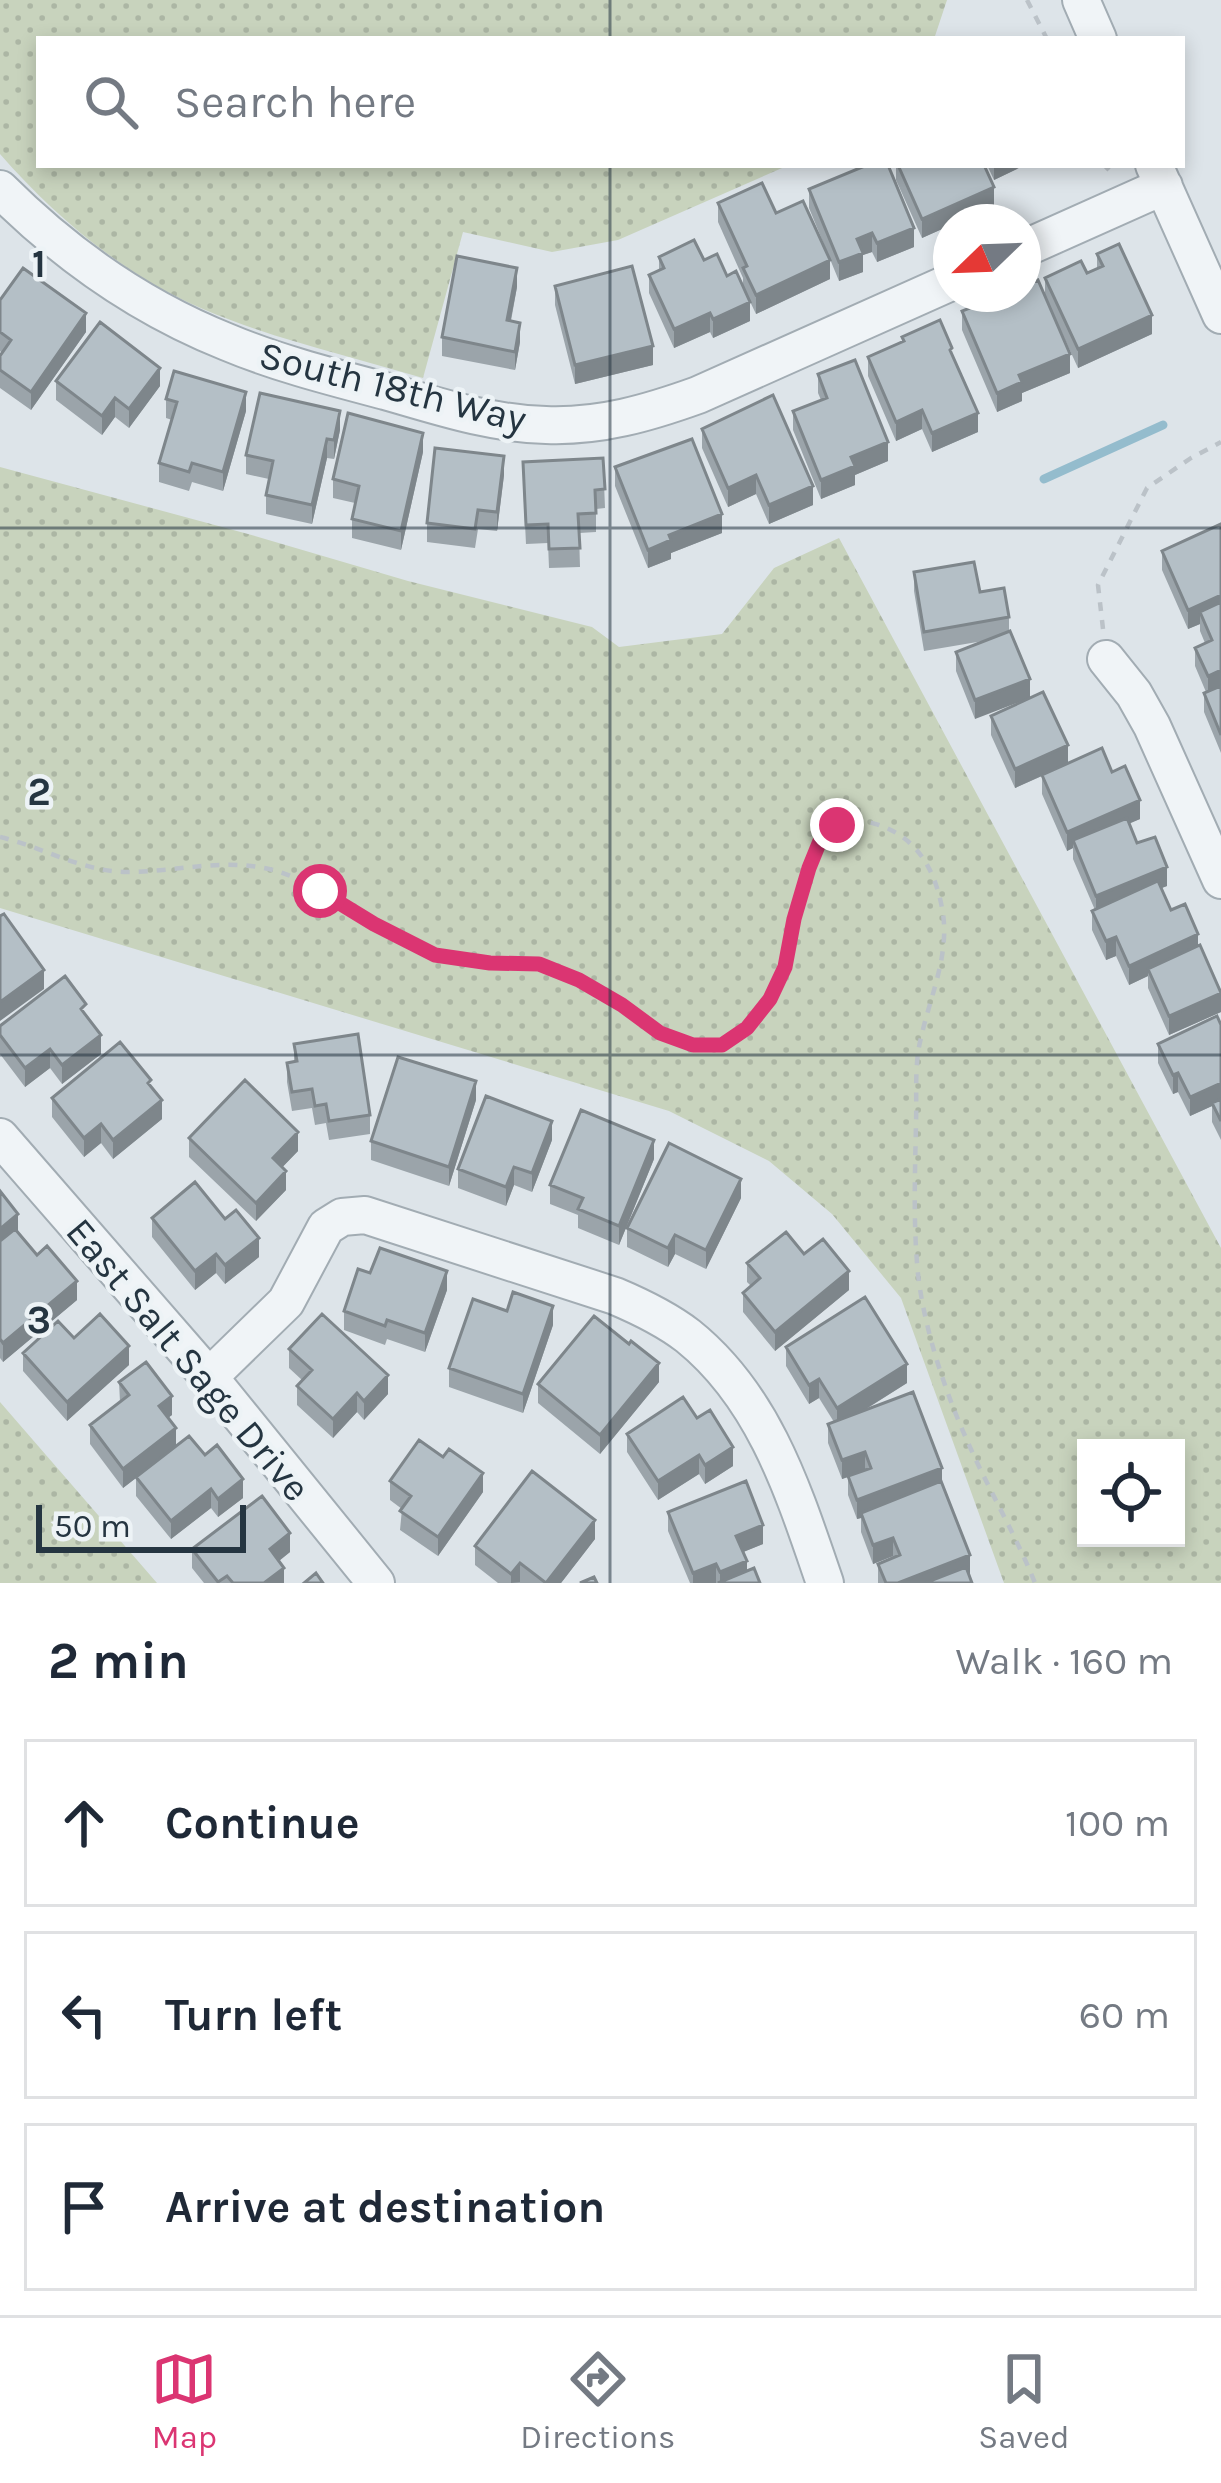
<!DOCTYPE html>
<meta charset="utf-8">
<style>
:root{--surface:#fff;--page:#f2f2f3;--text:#1f2937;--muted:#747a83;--line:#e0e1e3;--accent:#db3572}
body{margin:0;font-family:Karla,sans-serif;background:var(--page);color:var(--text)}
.controls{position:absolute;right:36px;bottom:36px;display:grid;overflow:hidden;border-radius:0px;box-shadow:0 6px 18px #0003}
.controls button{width:108px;height:108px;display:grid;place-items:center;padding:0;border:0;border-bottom:3px solid var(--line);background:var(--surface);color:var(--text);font:60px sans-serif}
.compass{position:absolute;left:933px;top:204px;width:108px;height:108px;border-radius:50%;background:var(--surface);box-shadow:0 6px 18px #0003;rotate:247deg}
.scale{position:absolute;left:36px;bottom:30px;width:210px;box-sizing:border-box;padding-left:12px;border:6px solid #253541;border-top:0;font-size:33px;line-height:42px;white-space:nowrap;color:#253541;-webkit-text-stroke:9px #edf3f6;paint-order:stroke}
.stop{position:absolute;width:36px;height:36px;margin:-27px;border:9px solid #db3572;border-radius:50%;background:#fff}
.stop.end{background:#db3572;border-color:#fff;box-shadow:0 3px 12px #0008}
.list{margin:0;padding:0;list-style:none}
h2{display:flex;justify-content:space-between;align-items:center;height:156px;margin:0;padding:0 48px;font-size:51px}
h2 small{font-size:39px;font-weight:400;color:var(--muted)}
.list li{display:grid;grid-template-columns:78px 1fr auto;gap:36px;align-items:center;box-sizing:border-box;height:168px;margin:0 24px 24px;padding:0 24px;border:3px solid var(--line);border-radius:0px}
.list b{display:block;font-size:45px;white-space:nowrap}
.list em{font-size:39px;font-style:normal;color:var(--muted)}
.icon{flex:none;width:66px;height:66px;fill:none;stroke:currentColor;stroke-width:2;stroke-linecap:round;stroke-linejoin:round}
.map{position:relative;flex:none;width:1221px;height:1583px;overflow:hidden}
.search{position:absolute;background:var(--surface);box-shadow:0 6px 18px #0003;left:36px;right:36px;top:36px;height:132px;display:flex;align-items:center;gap:30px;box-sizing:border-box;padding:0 42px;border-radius:0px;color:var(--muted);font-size:45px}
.sheet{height:732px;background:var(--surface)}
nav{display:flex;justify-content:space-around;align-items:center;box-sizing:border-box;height:168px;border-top:3px solid var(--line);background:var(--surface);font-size:33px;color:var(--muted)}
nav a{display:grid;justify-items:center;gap:6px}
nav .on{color:var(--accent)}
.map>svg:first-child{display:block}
.grass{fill:url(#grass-dots);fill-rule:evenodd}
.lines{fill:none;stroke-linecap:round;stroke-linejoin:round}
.stream{stroke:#94bccd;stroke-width:9}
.minor-casing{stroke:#a2acb3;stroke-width:40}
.path{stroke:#bbc2c8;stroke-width:4.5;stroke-dasharray:9 9;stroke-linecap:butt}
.minor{stroke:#f0f4f7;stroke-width:36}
.wall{fill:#9ba4aa}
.shaded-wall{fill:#7e868b}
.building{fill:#b4bfc6;stroke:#7e868b;stroke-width:3}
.route{stroke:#db3572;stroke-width:15}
.grid{fill:none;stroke:#253541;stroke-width:3;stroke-opacity:0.55}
.labels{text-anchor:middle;stroke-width:9;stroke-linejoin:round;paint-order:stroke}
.street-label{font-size:39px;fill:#253541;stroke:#edf3f6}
.grid-label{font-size:39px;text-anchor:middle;font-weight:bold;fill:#253541;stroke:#edf3f6;stroke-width:9;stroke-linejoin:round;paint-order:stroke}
</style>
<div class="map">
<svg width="1221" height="1583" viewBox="0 0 1221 1583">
<defs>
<pattern id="grass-dots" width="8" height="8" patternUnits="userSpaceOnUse" patternTransform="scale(3)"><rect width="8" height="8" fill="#c8d3bd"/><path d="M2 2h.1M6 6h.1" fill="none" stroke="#acb6a4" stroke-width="1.8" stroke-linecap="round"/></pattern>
</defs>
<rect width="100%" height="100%" fill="#dde4e9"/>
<path class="grass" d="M0,0H947L934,39H39V165H789L618,240L552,252L463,232L423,378C350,356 273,339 203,309C125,276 56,218 0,154Z
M0,467L248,534L408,581L592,627L619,647L722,634L774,568L839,538L1221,1248V1583H1004L901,1298L832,1214L769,1161L669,1111L0,908ZM1176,1448V1538H1086V1448Z
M0,1402L157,1583H0Z"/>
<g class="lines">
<path class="stream" d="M1044,479L1163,425"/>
<g class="minor-casing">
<path id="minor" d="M1081,0L1098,39
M1154,165L1221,315
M0,189C65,254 142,308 227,342C277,363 332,377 385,391C437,406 491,424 546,425C600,427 648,413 698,395L951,282
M1023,249L1164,186
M1106,659L1134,694L1152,726L1221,880
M0,1137L209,1377L376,1583
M209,1377L286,1302L326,1227L342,1217L365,1215L615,1296C641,1307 666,1319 688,1336C765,1398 794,1493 825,1583"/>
</g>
<path class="path" d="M1027,0L1047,39
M1104,165L1109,170
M1103,629L1098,585L1147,488L1191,458L1221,442
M0,837C42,847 84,872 127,872C175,872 221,858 269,869C310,878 371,922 411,942C419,947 428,952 437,955C457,961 482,963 502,963C514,964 529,962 540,964C570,971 600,990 625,1007C652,1026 681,1052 718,1045C732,1043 747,1029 755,1018C767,1003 778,988 784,970C799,929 800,806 868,822C913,832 934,865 942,908C951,953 930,996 921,1038C914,1064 917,1095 916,1123C915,1173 913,1224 918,1274C924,1327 944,1389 966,1438C987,1487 1015,1533 1035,1583"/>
<use href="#minor" class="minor"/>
</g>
<path class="wall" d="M896,165H984L994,206L922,238L896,180Z
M987,165H1025L994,180Z
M809,189L914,247L877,262L872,252L863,255V272L839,281L809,208Z
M718,203L776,213L830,279L756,314L743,287V278L718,222Z
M1097,254L1152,334L1078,368L1050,307L1070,373L1022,393V401L997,412L962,330V311L1045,296V278L1087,273L1097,268Z
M659,257L704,260L727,276L750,321L713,338L710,332L674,348L649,293V275L659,270Z
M555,286L653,365L575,384L555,305Z
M517,287L511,321L520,342L515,370L442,356V337Z
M0,300L86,332L31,410L0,388V356L2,353L0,351Z
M902,337L952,356L978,432L932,452L922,429L896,441L868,376V357L902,342Z
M818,374L888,461L855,475V485L821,499L793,430V411L821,400L818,393Z
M56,381L160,386L129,428L115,417L102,435L56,400Z
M166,399L246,411L223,491L192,482L189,491L159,482V463L172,420L166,418Z
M702,429L813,505L769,524L756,494L728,507L702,448Z
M340,430L334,459L327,458L312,524L266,514V495L269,479L246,474V455Z
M423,452L401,550L352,538V519L355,503L333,498V479Z
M603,458L605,508L596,509V532L579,533L580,567L549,568L548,543L526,544L523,481Z
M615,467L722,533L671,553V559L648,568L615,486Z
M504,475L497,531L478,529L475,548L427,542V523Z
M1221,524V753L1204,712V693L1206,692L1195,666V648L1205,643L1200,631V624L1188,629L1162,570V551Z
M914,572L980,592L1009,617V632L975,719L956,671V652L989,640L924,651L914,591Z
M991,716L1068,764L1112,772L1140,819L1129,823L1137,843L1167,886L1161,888L1171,910L1198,946L1221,990V1012L1169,1035L1148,988V976L1129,985L1116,956L1106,960L1092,930V911L1095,910L1073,859V848L1067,851L1042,794V776L1015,788L991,735Z
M86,1016L101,1054L62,1084L50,1068L25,1087L0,1054V1026Z
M1221,1025V1140L1212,1122V1106L1190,1116L1178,1092L1173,1094L1158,1063V1044Z
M294,1044L370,1115V1134L329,1140L326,1123L315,1125L312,1108L292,1111L287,1082V1063L294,1062Z
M151,1087L162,1119L113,1159L101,1143L84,1157L52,1117V1098Z
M476,1100L449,1186L371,1160V1141Z
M189,1138L298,1151L282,1167L286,1190L256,1221L189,1157Z
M552,1140L532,1192L514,1185L506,1206L458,1188V1169Z
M654,1159L619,1245L578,1228V1215L550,1204V1185Z
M0,1191L18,1233L77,1300L3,1362L0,1358Z
M741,1198L706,1269L675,1254L668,1267L627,1247V1228Z
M152,1218L259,1257L225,1284L216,1273L195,1290L152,1237Z
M747,1263L849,1290L775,1351L743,1312V1293L751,1286L747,1282Z
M370,1273L447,1290L425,1352L387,1339L385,1345L344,1330V1311Z
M507,1311L553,1325L523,1413L449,1387V1368Z
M74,1338L129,1365L67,1421L23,1371V1353Z
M786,1347L907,1383L863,1411L942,1483L972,1583H878V1564L893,1556L873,1564L861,1532V1518L857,1519L848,1495V1477L842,1479L828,1443V1424L834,1422L819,1398L809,1404L786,1366Z
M289,1349L388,1394L364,1420L357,1412L333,1438L297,1405V1386L302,1380L289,1368Z
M119,1382L172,1415L168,1417L176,1446L243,1498L218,1517L211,1508L171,1539L136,1496V1478L123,1488L90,1444V1425L120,1402Z
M659,1382L600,1454L538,1403V1384Z
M697,1418L733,1466L705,1484L699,1474L658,1500L627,1452V1434Z
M390,1481L483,1492L438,1556L400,1530L402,1509L390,1500Z
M668,1512L763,1544L743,1552L747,1572L760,1583H690L668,1531Z
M595,1539L561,1583H498L475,1565V1546Z
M192,1549L290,1552L279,1561L284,1583H204L192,1568Z"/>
<path class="shaded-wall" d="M994,165H1025L994,180Z
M994,187V206L958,222H951V225L922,238V219Z
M914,228V247L877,262V243Z
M872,233V252L863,255V272L839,281V262L857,239Z
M830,260V279L756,314V295Z
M517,268V287L507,339V320Z
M750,302V321L713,338V319Z
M86,313V332L31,410V392Z
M710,313V332L674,348V329Z
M1152,315V334L1078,368V349Z
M520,323V342L515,370V352Z
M653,346V365L575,384V365Z
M1070,354V373L1022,393V401L997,412V393L1019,375Z
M160,368V386L129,428V409Z
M246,392V411L223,491V472Z
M115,398V417L102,435V416Z
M922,410V429L896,441V422Z
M340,411V430L334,459V440Z
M978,413V432L932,452V433Z
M423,433V452L401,550V531Z
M327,439V458L312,524V505Z
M888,442V461L855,475V485L821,499V480L851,457Z
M504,456V475L497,531V512Z
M756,475V494L728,507V488Z
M813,486V505L769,524V505Z
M722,514V533L671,553V559L648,568V550L669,535Z
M1221,595V614L1200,612V624L1188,629V610Z
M1221,670V689L1208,695V676Z
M1030,679V698L975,719V700Z
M1068,745V764L1015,788V769Z
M1140,800V819L1076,847L1073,840V848L1067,851V832Z
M1167,867V886L1096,914V896Z
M1198,934V953L1148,969V976L1129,985V966Z
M1116,937V956L1106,960V941Z
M44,970V989L0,1021V1002Z
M1221,993V1012L1169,1035V1016Z
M101,1035V1054L62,1084V1065Z
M50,1049V1068L25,1087V1068Z
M1178,1073V1092L1173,1094V1075Z
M476,1081V1100L449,1186V1167Z
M1221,1083V1102L1190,1116V1097Z
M162,1100V1119L113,1159V1140Z
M552,1121V1140L532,1192V1173Z
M101,1124V1143L84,1157V1138Z
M298,1132V1151L273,1177V1158Z
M654,1140V1159L619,1245V1226Z
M514,1167V1185L506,1206V1187Z
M286,1171V1190L256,1221V1203Z
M741,1179V1198L706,1269V1250Z
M18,1214V1233L0,1248V1229Z
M675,1235V1254L668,1267V1248Z
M259,1238V1257L225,1284V1265Z
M216,1254V1273L195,1290V1271Z
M447,1271V1290L425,1352V1333Z
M849,1271V1290L775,1351V1332Z
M77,1281V1300L3,1362V1343Z
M553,1306V1325L523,1413V1394Z
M129,1346V1365L67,1421V1402Z
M659,1363V1382L600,1454V1435Z
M907,1364V1383L837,1427V1408Z
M388,1375V1394L364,1420V1401Z
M819,1379V1398L809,1404V1385Z
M357,1393V1412L333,1438V1419Z
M172,1396V1415L159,1425V1406Z
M176,1428V1447L123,1488V1469Z
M733,1447V1466L705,1484V1465Z
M865,1452V1471L842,1479V1460Z
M699,1455V1474L658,1500V1481Z
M942,1468V1487L861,1513V1518L857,1519V1500Z
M483,1473V1492L438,1556V1537Z
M243,1479V1498L218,1517V1499Z
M211,1489V1508L171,1539V1521Z
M595,1520V1539L561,1583H546Z
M763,1525V1544L736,1555V1536Z
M290,1533V1552L270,1568V1549Z
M893,1538V1556L873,1564V1545Z
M970,1555V1574L946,1583H898Z
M747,1561V1580L720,1583V1572Z
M520,1563V1582L511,1583V1574Z
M716,1564V1583H693V1573Z
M284,1568V1583H264Z"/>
<path class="building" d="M867,165H888L914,228L877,243L872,233L857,239L863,253L839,262L809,189Z
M898,165H984L994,187L922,219Z
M762,183L776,213L803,201L830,260L756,295L743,268L747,266L718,203Z
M694,240L704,260L717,254L727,276L736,271L750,302L713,319L710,313L674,329L649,275L664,268L659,257Z
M1119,244L1152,315L1078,349L1045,278L1081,261L1087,273L1103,266L1097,254Z
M457,256L517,268L507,320L520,323L515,352L442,337Z
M632,266L653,346L575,365L555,286Z
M23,268L86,313L31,392L0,370V356L11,340L0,332V300Z
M1038,280L1070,354L1019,375L1022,382L997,393L962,311L1005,294H1023V286Z
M940,320L952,348L950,350L978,413L932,433L922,410L896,422L868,357L904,341L902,337Z
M100,322L160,368L129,409L115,398L102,416L56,381Z
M855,360L888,442L851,457L855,466L821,480L793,411L827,398L818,374Z
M174,371L246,392L223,472L192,463L189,472L159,463L177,402L166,399Z
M260,393L340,411L334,440L327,439L312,505L266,495L273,461L246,455Z
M773,395L813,486L769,505L756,475L728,488L702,429Z
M348,413L423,433L401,531L352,519L359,486L333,479Z
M692,439L722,514L669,535L671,540L648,550L615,467Z
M435,448L504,456L497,512L478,510L475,529L427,523Z
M603,458L605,489L595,490L596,513L578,514L580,548L549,549L548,524L526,525L523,462Z
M1221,524V595L1188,610L1162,551Z
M974,562L980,592L1004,588L1009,617L924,632L914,572Z
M1221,602V670L1208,676L1195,648L1212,640L1200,612Z
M1010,631L1030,679L975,700L956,652Z
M1221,686V735L1204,693Z
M1043,692L1068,745L1015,769L991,716Z
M1102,748L1112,772L1125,766L1140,800L1067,832L1042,775Z
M1127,818L1137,843L1155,837L1167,867L1096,896L1073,840Z
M1158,881L1171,910L1185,904L1198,934L1129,966L1116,937L1106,941L1092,911Z
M4,914L44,970L0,1002V916Z
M1200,945L1221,993L1169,1016L1148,969Z
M65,976L86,1004L81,1009L101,1035L62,1065L50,1049L25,1068L0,1035V1026Z
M1217,1016L1221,1025V1083L1190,1097L1178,1073L1173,1075L1158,1044Z
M358,1034L370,1115L329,1121L326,1104L315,1106L312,1089L292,1092L287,1063L297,1061L294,1044Z
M120,1042L151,1080L148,1083L162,1100L113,1140L101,1124L84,1138L52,1098Z
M398,1057L476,1081L449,1167L371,1141Z
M245,1080L298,1132L273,1158L286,1171L256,1203L189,1138Z
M486,1096L552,1121L532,1173L514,1167L506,1187L458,1169Z
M1221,1099V1121L1212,1103Z
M581,1110L654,1140L619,1226L578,1209L583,1198L550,1185Z
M669,1143L741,1179L706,1250L675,1235L668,1248L627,1228Z
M195,1182L225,1219L236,1210L259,1238L225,1265L216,1254L195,1271L152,1218Z
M0,1191L18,1214L0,1229Z
M15,1229L37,1255L47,1246L77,1281L3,1343L0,1339V1241Z
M786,1232L804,1254L823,1239L849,1271L775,1332L743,1293L760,1278L747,1263Z
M380,1248L447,1271L425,1333L387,1320L385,1326L344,1311L358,1269L370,1273Z
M513,1292L553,1306L523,1394L449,1368L473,1299L507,1311Z
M865,1297L907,1364L837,1408L819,1379L809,1385L786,1347Z
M100,1314L129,1346L67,1402L23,1353L58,1321L74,1338Z
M322,1314L388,1375L364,1401L357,1393L333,1419L297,1386L312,1370L289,1349Z
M594,1316L629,1344L631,1341L659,1363L600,1435L538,1384Z
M146,1362L172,1396L159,1406L176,1428L123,1469L90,1425L129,1395L119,1382Z
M913,1392L942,1468L857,1500L848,1476L871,1468L865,1452L842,1460L828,1424Z
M683,1397L697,1418L710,1410L733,1447L705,1465L699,1455L658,1481L627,1434Z
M189,1436L205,1455L217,1445L243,1479L218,1499L211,1489L171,1521L136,1477Z
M419,1440L443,1457L449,1449L483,1473L438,1537L400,1511L411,1496L390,1481Z
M532,1471L595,1520L546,1583L520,1563L511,1574L475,1546Z
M746,1481L763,1525L736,1536L747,1561L720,1572L716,1564L693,1573L668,1512Z
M941,1481L970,1555L898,1583H886L878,1564L900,1555L893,1538L873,1545L861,1513Z
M262,1496L290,1533L270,1549L284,1568L264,1583H233L227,1576L218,1582L192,1549Z
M966,1567L972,1583H925Z
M754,1568L760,1583H718Z
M316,1573L323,1583H304Z
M594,1577L597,1583H580Z"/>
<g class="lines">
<path class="route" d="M320,891L374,924L435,955L490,963L539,964L579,980L622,1005L660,1033L693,1045H722L747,1028L770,999L785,967L794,919L809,868L822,836L837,825"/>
</g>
<path class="grid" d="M610,0V39M610,165V1583M0,528H1221M0,1055H1221"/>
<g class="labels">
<g class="street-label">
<text transform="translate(393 386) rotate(14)" y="14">South 18th Way</text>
<text transform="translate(189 1359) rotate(50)" y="14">East Salt Sage Drive</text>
</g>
</g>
<g class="grid-label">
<text x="39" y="277">1</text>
<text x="39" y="805">2</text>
<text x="39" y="1333">3</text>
</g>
</svg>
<div class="controls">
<button><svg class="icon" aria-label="locate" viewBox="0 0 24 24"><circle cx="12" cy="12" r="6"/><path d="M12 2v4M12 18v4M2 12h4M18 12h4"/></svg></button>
</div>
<svg class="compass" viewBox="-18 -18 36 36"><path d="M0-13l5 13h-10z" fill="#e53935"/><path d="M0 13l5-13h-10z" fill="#747a83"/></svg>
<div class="scale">50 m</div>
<div class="stop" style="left:320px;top:891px"></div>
<div class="stop end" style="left:837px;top:825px"></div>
<div class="search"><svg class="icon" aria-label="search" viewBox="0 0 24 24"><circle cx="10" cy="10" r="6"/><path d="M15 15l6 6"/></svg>Search here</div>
</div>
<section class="sheet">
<h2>2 min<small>Walk · 160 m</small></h2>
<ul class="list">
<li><svg class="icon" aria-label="ahead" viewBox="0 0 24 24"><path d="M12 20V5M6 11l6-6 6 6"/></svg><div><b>Continue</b></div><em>100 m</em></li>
<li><svg class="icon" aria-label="left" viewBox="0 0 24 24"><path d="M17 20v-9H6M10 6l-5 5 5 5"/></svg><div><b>Turn left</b></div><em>60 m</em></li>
<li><svg class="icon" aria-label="arrive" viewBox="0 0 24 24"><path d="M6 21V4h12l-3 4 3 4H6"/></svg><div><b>Arrive at destination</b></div></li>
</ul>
</section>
<nav>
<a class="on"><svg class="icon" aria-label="map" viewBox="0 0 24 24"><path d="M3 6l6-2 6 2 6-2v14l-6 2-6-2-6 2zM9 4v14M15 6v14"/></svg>Map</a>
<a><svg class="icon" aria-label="directions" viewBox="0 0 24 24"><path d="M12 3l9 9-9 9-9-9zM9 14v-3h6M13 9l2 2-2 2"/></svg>Directions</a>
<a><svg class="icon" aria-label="saved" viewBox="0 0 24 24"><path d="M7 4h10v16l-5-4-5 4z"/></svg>Saved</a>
</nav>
